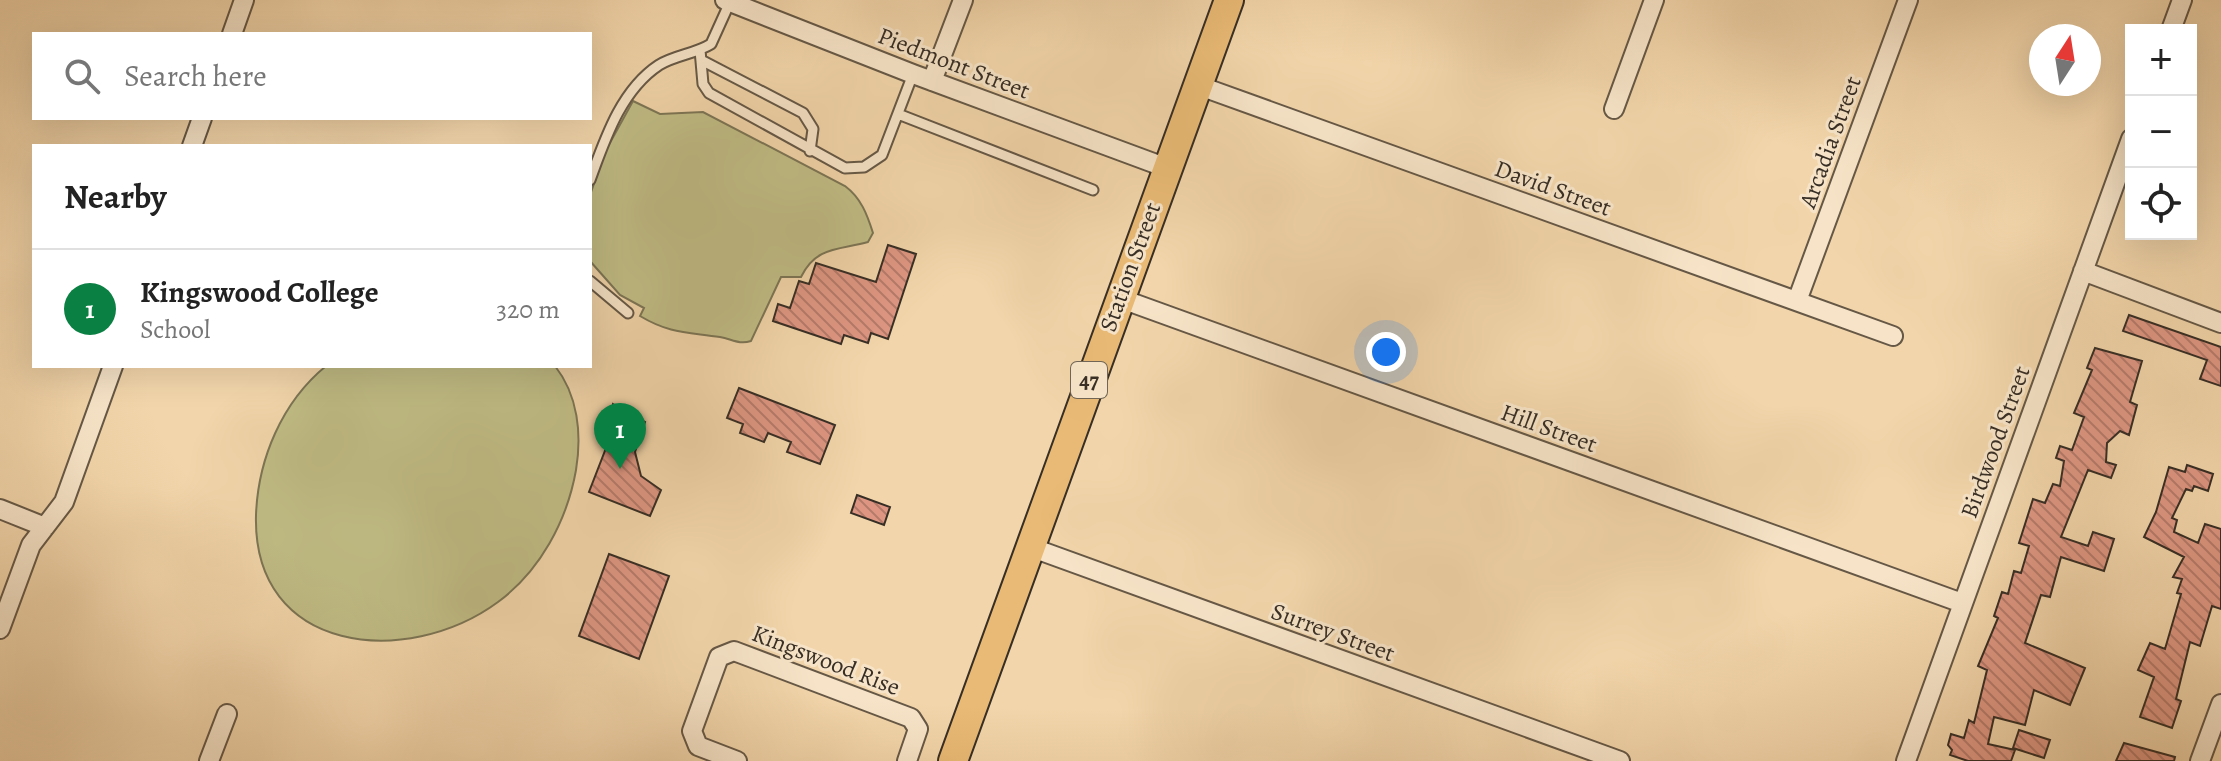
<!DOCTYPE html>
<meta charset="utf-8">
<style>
:root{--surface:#fff;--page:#f6f6f6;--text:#222;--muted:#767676;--line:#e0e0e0;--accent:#0b8043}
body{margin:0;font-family:Alegreya,serif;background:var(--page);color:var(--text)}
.controls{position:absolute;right:24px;top:24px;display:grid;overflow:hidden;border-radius:0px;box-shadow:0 8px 32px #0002}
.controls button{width:72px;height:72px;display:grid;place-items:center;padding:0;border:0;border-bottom:2px solid var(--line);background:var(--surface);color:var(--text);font:40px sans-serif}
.compass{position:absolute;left:2029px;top:24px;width:72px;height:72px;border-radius:50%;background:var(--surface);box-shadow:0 8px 32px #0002;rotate:12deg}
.you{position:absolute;left:1386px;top:352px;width:28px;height:28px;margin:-20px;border:6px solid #fff;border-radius:50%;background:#1a73e8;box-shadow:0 0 0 12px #1a73e833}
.badge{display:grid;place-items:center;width:52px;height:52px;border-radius:50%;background:var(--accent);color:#fff;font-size:26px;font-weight:700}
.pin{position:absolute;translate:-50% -66px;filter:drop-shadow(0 2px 4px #0008)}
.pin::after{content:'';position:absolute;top:42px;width:28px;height:24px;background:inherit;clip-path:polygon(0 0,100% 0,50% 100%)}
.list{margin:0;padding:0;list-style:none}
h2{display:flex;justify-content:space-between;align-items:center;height:104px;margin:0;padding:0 32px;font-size:34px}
h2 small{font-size:26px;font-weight:400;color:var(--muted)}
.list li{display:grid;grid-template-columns:52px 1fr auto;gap:24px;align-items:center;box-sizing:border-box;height:120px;padding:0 32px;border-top:2px solid var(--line)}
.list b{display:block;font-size:30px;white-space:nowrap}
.list p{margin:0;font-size:26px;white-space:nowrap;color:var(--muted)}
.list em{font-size:26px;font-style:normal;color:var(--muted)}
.icon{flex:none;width:44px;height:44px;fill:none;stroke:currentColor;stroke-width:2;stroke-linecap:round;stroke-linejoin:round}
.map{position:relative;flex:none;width:2221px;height:761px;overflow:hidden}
.search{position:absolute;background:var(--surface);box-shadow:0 8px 32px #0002;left:32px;top:32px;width:560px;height:88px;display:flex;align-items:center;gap:20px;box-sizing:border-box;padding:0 28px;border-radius:0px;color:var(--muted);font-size:30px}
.panel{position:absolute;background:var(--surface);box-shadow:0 8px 32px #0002;left:32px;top:144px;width:560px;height:224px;border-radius:0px}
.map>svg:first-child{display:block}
.park{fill:#c0bc85;stroke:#7c7555;stroke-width:2}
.building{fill:url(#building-back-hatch);stroke:#372e25;stroke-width:2}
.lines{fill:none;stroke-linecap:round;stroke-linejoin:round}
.lane-casing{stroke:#665846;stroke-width:13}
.street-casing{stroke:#665846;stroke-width:22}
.primary-casing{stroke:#372e25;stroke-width:32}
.lane{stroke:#f7e4c8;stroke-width:9}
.street{stroke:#f7e4c8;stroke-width:18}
.primary{stroke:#e9ba75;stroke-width:28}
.labels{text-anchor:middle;stroke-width:6;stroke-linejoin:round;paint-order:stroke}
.shield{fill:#f7e4c8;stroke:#716556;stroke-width:2}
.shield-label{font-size:22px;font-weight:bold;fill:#372e25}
.street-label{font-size:24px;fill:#372e25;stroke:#f7e4c8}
</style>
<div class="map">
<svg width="2221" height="761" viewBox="0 0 2221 761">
<defs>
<pattern id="building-back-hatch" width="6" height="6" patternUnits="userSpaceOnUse" patternTransform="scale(2)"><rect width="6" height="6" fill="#de9682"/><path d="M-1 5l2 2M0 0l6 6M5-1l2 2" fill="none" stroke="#b57b6a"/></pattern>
</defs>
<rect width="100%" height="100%" fill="#f2d5aa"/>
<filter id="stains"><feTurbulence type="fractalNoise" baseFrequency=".0025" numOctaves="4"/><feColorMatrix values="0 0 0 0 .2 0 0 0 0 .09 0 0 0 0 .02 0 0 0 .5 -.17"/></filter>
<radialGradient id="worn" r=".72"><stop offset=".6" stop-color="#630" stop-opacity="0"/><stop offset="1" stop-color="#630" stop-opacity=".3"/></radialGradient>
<path class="park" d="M633,101L660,114L703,112L845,186C861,198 867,214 873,233L868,242C839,250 816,246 801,277H781L751,341C739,345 732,339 720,337C688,332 670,334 640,316L644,308L620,295L590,261V195L606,150Z
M326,366H555C578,395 582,434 576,470C567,521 540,571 498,602C407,669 252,654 256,515C258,459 282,402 326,366Z"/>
<path class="building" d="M888,245L916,254L888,339L871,333L868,343L844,335L841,344L773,321L778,304L790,308L799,281L809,284L816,263L876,282Z
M2129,315L2221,347V386L2200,379L2207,360L2123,331Z
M2095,348L2142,361L2130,402L2137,405L2129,435L2120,431L2107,443L2106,462L2116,465L2111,478L2088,470L2061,537L2088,546L2093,532L2114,539L2104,571L2061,557L2050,597L2041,595L2025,643L2085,668L2070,705L2034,690L2025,725L1994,717L1988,744L2015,750L2011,761H1968L1950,755L1952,750L1948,745L1951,734L1964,738L1969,720L1974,723L1987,670L1978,666L1998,618L1994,616L2002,592L2008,594L2014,571L2021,573L2029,546L2019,543L2033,499L2045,503L2053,484L2060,486L2064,461L2056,458L2060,446L2072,450L2084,417L2074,413L2092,370L2087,368Z
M739,388L835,425L820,464L787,452L791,442L768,433L764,442L740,433L743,424L727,418Z
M613,404L645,422L635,452L641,476L661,490L650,516L589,492L606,448Z
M2187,465L2213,474L2208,491L2194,486L2192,491L2186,489L2172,518L2177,520L2174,532L2198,543L2205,524L2221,529V609L2212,606L2200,646L2190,642L2176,699L2181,701L2172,728L2140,717L2154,677L2138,670L2150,643L2165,649L2181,594L2177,593L2182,579L2173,577L2184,557L2144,537L2156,512L2169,467L2185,472Z
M857,495L890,507L884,525L851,513Z
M609,554L669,576L639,659L579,636Z
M2019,730L2050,740L2044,758L2013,748Z
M2124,743L2175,757L2174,761H2116Z"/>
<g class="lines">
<g class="lane-casing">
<path id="lane" d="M700,50L703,84L709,93L845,168L864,167L882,155L913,74
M701,60L803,113L813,129L810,151
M898,114L1093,190
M590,180C605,139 621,90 659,65C675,55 695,54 711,44L730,2
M590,281L628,313"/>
</g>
<g class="street-casing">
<path id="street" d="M725,0L913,74L1167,168
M2171,30L2182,0
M232,34L244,0
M932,81L963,0
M1197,85L1893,336
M1614,109L1654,0
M192,146L202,118
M2083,271L2221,323
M1119,298L1962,603
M1797,301L1908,0
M0,509L45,527
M1030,547L1620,761
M0,629L31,545L64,502L113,366
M209,761L227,714
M737,761L698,746L692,731L719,657L734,651L911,718L918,729L907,761
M1906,761L2131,139
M2200,761L2221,704"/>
</g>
<g class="primary-casing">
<path id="primary" d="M953,761L1229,0"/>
</g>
<use href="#lane" class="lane"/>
<use href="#street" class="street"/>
<use href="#primary" class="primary"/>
</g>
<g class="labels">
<rect class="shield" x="1071" y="362" width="36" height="36" rx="6"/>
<g class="shield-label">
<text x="1089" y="388">47</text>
</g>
<g class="street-label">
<text transform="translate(954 63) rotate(21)" y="8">Piedmont Street</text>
<text transform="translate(1830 142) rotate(-70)" y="8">Arcadia Street</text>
<text transform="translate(1553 188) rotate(20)" y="8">David Street</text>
<text transform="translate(1130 267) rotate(-70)" y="8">Station Street</text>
<text transform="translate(1549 428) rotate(20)" y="8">Hill Street</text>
<text transform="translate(1995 442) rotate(-70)" y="8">Birdwood Street</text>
<text transform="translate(1333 632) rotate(20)" y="8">Surrey Street</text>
<text transform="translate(826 660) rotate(21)" y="8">Kingswood Rise</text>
</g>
</g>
<rect width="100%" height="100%" filter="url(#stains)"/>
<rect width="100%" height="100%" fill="url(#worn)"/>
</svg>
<div class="controls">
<button>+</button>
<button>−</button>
<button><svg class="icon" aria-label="locate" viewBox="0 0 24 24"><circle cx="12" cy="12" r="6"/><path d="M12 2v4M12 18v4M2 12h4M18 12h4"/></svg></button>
</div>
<svg class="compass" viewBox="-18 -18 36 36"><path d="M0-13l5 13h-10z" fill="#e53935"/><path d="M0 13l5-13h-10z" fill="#767676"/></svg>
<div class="you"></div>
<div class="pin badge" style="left:620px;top:469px">1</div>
<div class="search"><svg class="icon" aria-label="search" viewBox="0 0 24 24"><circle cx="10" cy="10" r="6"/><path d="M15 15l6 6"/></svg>Search here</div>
<section class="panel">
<h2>Nearby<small></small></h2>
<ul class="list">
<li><span class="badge">1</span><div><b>Kingswood College</b><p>School</p></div><em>320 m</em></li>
</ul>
</section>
</div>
